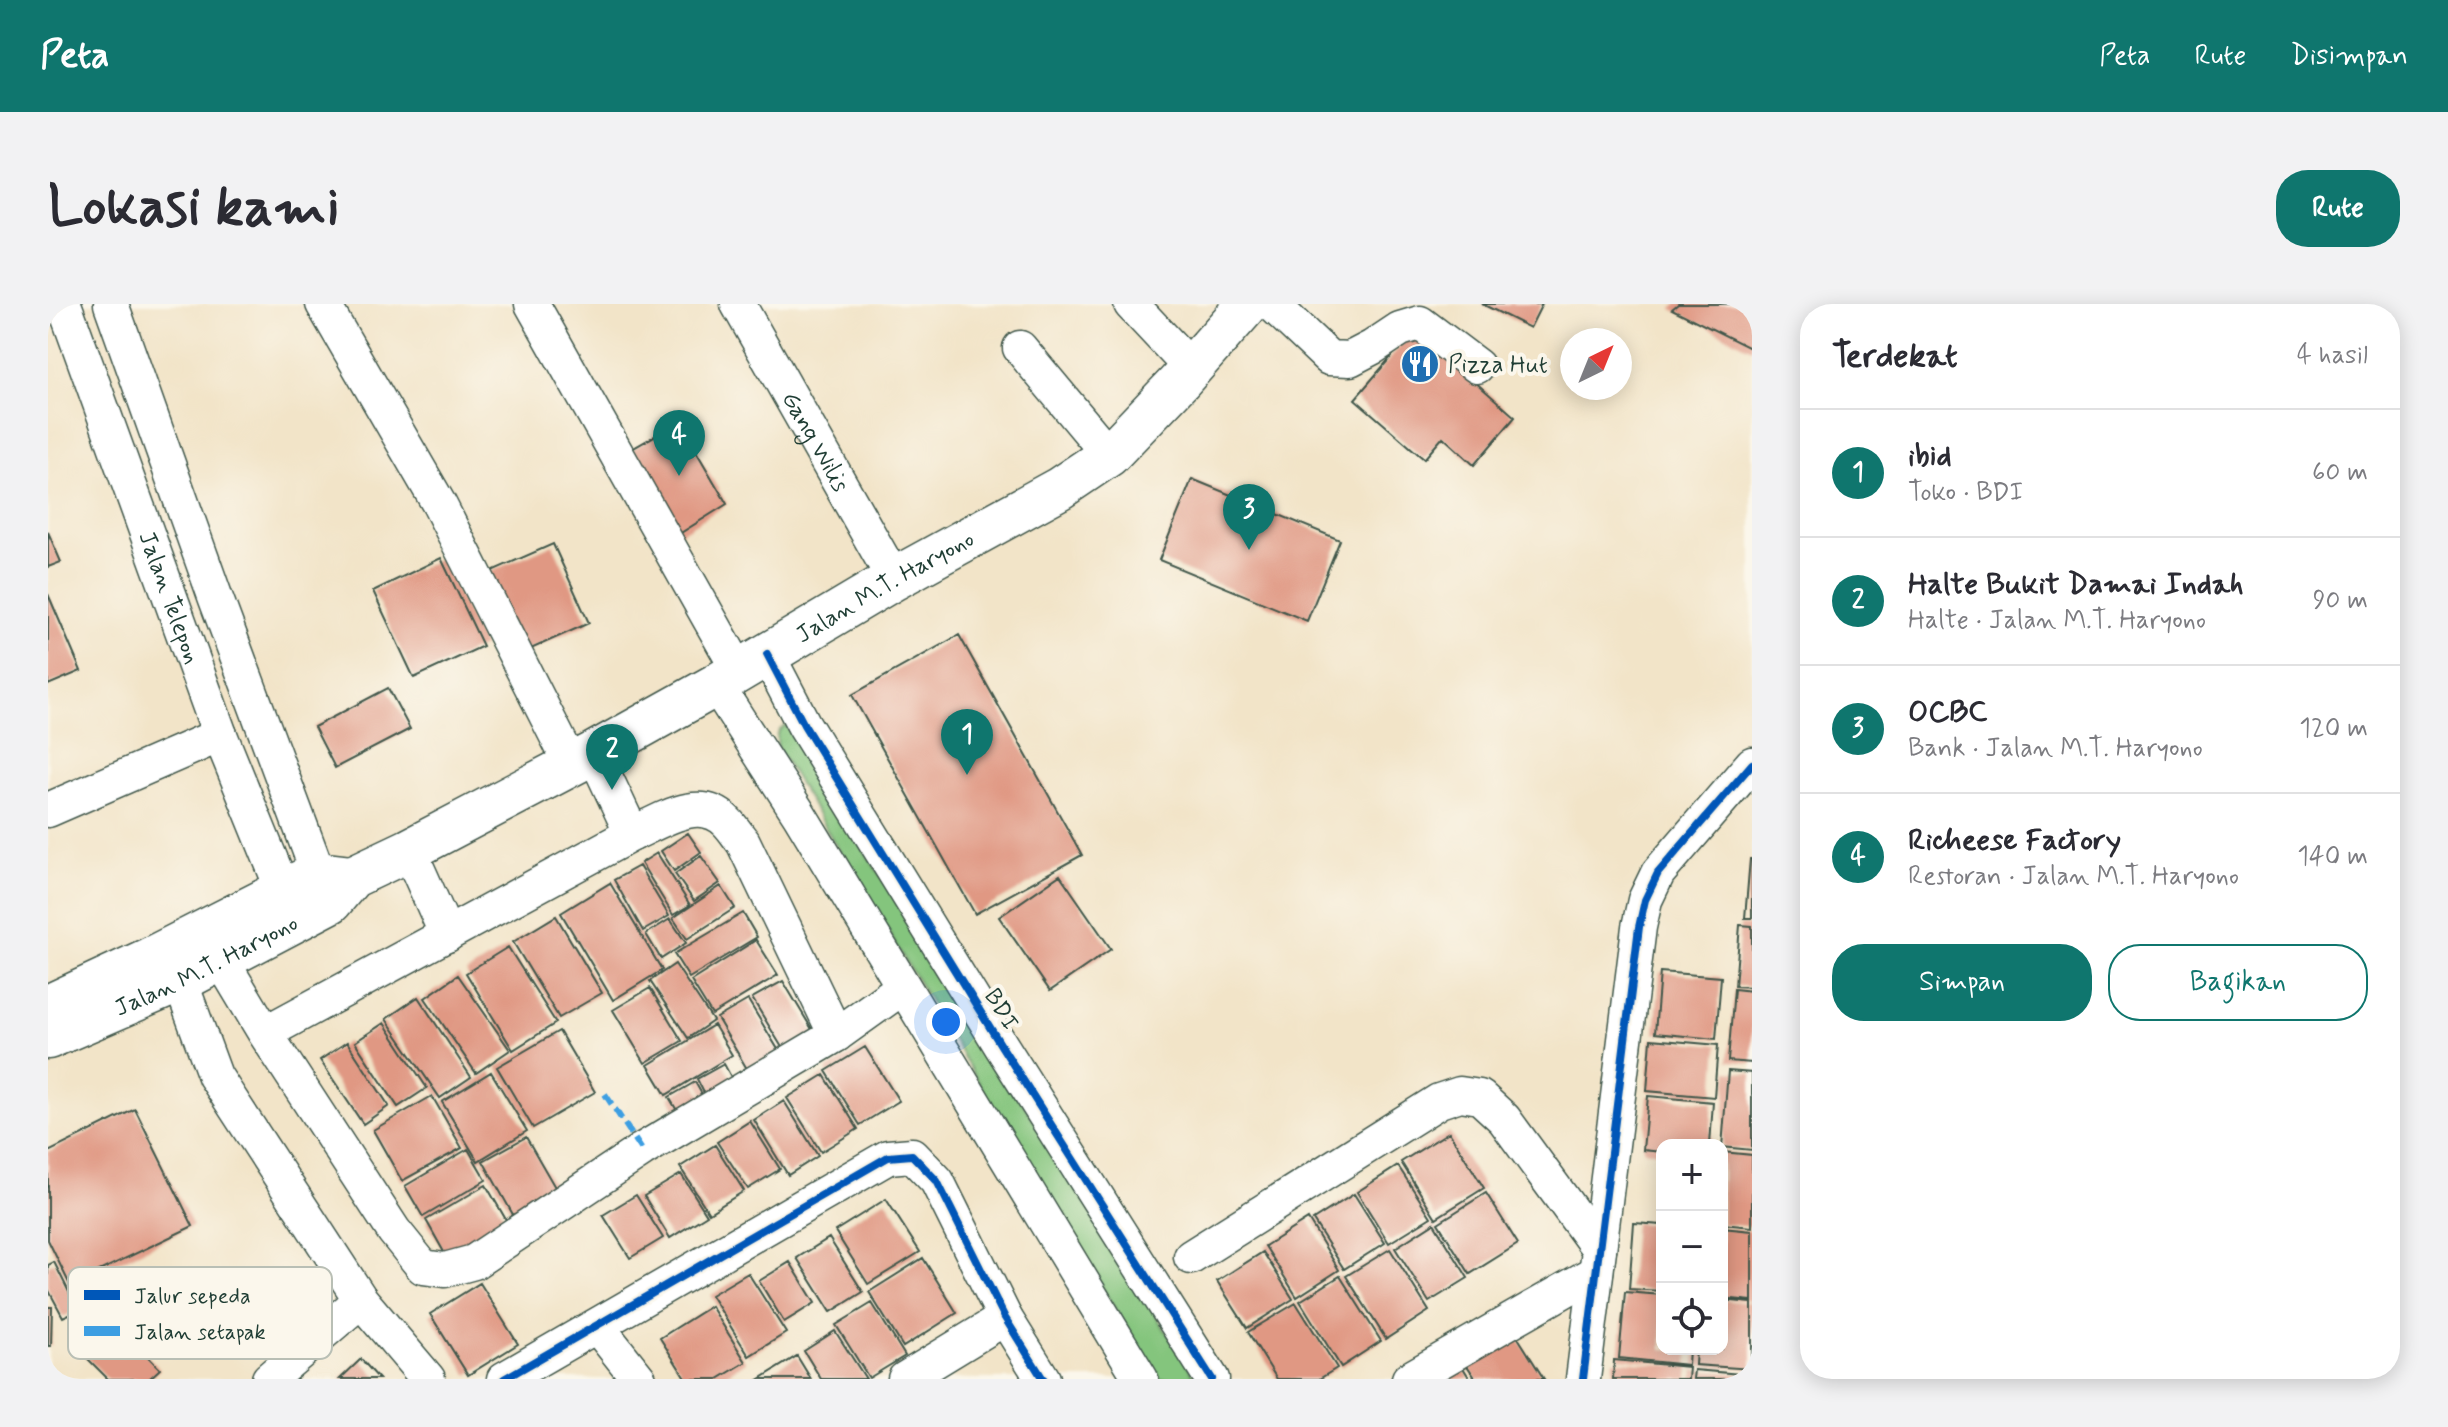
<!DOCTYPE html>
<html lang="id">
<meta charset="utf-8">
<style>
:root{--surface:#fff;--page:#f2f2f3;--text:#2b2b33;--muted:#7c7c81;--line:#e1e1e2;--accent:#0f766e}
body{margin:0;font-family:Mynerve,sans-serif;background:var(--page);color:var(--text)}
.controls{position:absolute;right:24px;bottom:24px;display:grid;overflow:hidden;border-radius:16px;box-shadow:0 4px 20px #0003}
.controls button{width:72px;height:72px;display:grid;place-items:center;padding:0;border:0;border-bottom:2px solid var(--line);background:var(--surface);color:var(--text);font:40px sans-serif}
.compass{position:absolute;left:1512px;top:24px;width:72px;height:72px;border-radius:50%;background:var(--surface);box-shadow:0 4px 20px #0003;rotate:43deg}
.you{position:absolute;left:898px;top:718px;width:28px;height:28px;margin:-20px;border:6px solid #fff;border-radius:50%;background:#1a73e8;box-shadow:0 0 0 12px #1a73e833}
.badge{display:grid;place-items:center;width:52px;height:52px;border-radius:50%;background:var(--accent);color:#fff;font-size:26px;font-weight:700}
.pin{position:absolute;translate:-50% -66px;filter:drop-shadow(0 2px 4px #0008)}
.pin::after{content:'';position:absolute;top:42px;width:28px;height:24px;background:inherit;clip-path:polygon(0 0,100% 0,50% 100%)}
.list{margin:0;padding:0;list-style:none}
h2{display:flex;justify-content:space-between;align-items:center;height:104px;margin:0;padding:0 32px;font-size:34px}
h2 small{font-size:26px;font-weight:400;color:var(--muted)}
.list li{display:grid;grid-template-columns:52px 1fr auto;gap:24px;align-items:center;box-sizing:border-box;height:128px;padding:0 32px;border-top:2px solid var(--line)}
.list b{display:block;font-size:30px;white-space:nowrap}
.list p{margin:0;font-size:26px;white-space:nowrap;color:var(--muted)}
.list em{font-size:26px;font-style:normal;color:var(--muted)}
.actions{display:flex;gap:16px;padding:24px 32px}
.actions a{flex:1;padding:18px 0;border:2px solid var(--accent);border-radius:32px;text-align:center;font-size:28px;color:var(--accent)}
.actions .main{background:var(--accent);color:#fff}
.icon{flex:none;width:44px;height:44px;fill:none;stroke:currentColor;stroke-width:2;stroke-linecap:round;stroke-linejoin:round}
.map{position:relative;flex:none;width:1704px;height:1075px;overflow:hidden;border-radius:32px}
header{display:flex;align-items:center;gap:48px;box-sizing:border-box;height:112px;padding:0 40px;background:var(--accent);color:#fff}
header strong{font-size:38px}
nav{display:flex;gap:44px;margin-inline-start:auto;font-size:28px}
.intro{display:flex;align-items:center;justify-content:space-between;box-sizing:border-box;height:192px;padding:0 48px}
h1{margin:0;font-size:56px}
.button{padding:20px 36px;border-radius:32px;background:var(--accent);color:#fff;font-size:28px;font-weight:700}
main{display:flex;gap:48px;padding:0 48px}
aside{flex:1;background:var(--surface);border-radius:32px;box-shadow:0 4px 20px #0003}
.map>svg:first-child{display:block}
.green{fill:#84c57d;stroke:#528158;stroke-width:2}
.building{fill:#e09883}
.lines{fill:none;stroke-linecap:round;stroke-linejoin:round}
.minor-casing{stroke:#3f564a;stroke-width:37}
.major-casing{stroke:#3f564a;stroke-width:45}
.minor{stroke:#fff;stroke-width:34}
.major{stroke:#fff;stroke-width:42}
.quiet{stroke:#3c9ee2;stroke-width:6;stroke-dasharray:12 6;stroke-linecap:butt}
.cycleway-casing{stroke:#fbf7ec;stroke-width:13}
.cycleway{stroke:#0057b8;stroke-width:8}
.labels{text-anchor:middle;stroke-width:8;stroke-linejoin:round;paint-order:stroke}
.poi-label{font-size:24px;fill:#1f3d34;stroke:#fbf7ec;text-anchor:start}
.street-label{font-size:24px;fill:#1f3d34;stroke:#fbf7ec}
.key{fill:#fbf7ec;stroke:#b9bfb5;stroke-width:2}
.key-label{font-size:22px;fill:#1f3d34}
</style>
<header>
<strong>Peta</strong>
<nav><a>Peta</a><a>Rute</a><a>Disimpan</a></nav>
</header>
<div class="intro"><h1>Lokasi kami</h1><a class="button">Rute</a></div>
<main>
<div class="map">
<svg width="1704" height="1075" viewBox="0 0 1704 1075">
<rect width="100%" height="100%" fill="#fbf7ec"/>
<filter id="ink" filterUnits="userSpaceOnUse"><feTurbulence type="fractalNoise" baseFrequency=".0125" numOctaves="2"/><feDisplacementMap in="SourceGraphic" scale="16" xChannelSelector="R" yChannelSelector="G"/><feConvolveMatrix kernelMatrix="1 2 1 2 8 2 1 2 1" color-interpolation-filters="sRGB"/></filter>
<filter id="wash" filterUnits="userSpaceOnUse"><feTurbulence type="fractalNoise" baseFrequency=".006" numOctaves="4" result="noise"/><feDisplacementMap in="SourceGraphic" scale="32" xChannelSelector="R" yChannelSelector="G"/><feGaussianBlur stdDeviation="1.8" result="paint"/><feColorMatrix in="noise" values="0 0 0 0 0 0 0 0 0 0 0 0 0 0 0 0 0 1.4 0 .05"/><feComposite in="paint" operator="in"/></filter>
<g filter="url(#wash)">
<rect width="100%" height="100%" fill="#f2e4c8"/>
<path class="green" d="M738,421L1148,1075H1109L730,445C728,434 728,427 738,421Z"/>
<g id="blocks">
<path class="building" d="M1434,0H1494L1482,24Z
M1630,0H1704V45L1624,5Z
M1367,25L1467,113L1426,161L1395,133L1376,155L1307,95Z
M631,118L679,200L631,230L584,145Z
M1144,175L1292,236L1259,317L1111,256Z
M0,228L13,258L0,263Z
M505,240L541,319L474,349L437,270Z
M393,254L435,342L366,374L325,287Z
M0,290L33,367L0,381Z
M911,331L1034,551L927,610L804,391Z
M340,384L362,425L287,464L266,423Z
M640,529L653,548L626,567L613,547Z
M609,549L642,601L625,611L593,559Z
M653,552L672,579L646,597L627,570Z
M1702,555H1704V614H1697Z
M591,562L621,612L595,627L566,576Z
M1012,571L1063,645L1002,687L951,613Z
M562,579L614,666L565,696L513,609Z
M673,582L687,604L639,635L625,614Z
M695,609L709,633L641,674L626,650Z
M508,612L554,689L511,714L465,638Z
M622,615L638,639L613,655L598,630Z
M1692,621L1704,622V683L1687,682Z
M708,636L730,671L664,711L643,677Z
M460,643L508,719L465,746L418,669Z
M627,660L665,717L640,734L602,677Z
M1612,668L1673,673L1668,735L1607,729Z
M410,671L462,746L428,769L377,694Z
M735,677L768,732L738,750L704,694Z
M602,684L634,737L597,759L565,706Z
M1686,685L1704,687V759L1680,757Z
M370,693L423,773L392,794L338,715Z
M700,696L734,752L702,770L669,714Z
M336,719L379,784L350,803L307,738Z
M666,721L684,751L618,791L600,761Z
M511,727L547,788L485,824L449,763Z
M1603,735L1670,741L1666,793L1599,787Z
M299,738L341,802L315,820L272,756Z
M817,743L851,797L812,821L778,767Z
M676,760L689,784L661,799L649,775Z
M1680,767L1704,769V846L1674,843Z
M443,768L479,827L430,857L394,798Z
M776,771L810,825L773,848L739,794Z
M647,778L660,801L634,815L621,793Z
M384,792L414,844L354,877L325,826Z
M1600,792L1665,798L1662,841H1614V848L1595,846Z
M736,797L770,852L740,871L706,816Z
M87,805L145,922L22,981L0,936V848Z
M702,817L732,865L700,885L669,838Z
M1401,828L1436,884L1388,914L1353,858Z
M478,833L512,892L468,916L435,857Z
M667,841L696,887L661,909L632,863Z
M420,845L438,876L375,913L357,882Z
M1674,848L1704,851V923L1674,920Z
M1350,862L1383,913L1341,939L1309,888Z
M633,870L659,911L622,934L596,892Z
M438,881L461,921L401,957L378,916Z
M1438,889L1470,940L1422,970L1390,919Z
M1306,890L1337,939L1296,965L1265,916Z
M588,891L615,934L582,954L555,911Z
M838,895L872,948L820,980L787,927Z
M1260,915L1291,966L1249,993L1217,942Z
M1386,919L1420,974L1381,998L1347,944Z
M1586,919L1614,921V987L1581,985Z
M1674,924L1704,927V997L1674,994Z
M781,934L815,988L783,1008L749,954Z
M1342,945L1381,1007L1338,1035L1298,972Z
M1215,948L1245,995L1199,1024L1169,977Z
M875,954L909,1009L855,1043L821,988Z
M6,958L30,1006L15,1013L0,985V961Z
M742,958L767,999L736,1018L711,977Z
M700,969L738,1029L701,1052L663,991Z
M1292,972L1333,1037L1293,1063L1252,997Z
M432,979L470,1040L420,1071L382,1010Z
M1577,988L1614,991V1045H1641L1640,1061L1571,1054Z
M1674,996L1704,999V1065L1647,1061L1648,1045H1674Z
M824,999L857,1052L821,1074L788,1021Z
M1248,999L1289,1064L1271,1075H1229L1200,1028Z
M663,1002L698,1058L670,1075H638L612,1034Z
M0,1003H4L3,1042H0Z
M67,1019L112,1065L101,1075H60L35,1050Z
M787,1027L818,1075H773L756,1047Z
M1467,1029L1496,1075H1428L1418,1060Z
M749,1052L763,1075H712Z
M313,1055L331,1075H292Z
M1566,1056L1641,1063L1640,1075H1565Z
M1414,1062L1422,1075H1393Z
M1646,1066L1704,1071V1075H1645Z"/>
</g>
</g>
<g filter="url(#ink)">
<use href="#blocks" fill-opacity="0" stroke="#3f564a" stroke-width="2"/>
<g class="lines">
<g class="minor-casing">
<g id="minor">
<path id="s1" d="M16,0L172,431L235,586"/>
<path d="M63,0L168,295L270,569"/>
<path d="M275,0L391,200L523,460"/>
<path d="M484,0L691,367"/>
<path id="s2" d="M690,0L846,275"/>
<path d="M1083,0L1143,64"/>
<path d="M1224,0L1281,54L1302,55L1325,43L1352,25L1372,19L1429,62"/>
<path d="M972,44L1061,151"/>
<path d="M719,350L756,421L954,743L1164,1075"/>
<path d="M668,381L751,510L1093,1075"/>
<path d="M546,449L584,530"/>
<path d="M0,506L172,431"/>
<path d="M361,546L399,631"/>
<path d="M172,654L217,729L346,927L375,963L397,966L426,958L594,846L788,731L695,538C690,532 685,524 679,518C652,490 613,517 584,530L217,729"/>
<path d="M132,677L167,772L313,996L380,1075"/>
<path d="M788,731L855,683"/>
<path d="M1143,953L1391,797L1412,790L1432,793L1456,815L1551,945"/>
<path d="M549,1022L591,1075"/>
<path d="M221,1075L313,996"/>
<path d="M456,1075L840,853L864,851L889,877L957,1014L995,1075"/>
<path d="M857,1075L957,1014"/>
<path d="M1361,1075L1548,968"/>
<path d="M1535,1075L1591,623L1597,596L1610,569L1704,460"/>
</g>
</g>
<g class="major-casing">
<g id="major">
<path d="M0,702L101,655L270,569L304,573"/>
<path id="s3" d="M0,734L132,677L283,598L304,573L361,546L546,449L668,381L846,275L1012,184L1061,151L1131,78L1200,0"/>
</g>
</g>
<use href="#minor" class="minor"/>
<use href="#major" class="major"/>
<path class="quiet" d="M557,790L594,846"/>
<g class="cycleway-casing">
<path id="cycleway" d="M719,350L756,421L954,743L1164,1075
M456,1075L840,853L864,851L889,877L957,1014L995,1075
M1535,1075L1591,623L1597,596L1610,569L1704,460"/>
</g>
<use href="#cycleway" class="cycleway"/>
</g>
</g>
<defs>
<g id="restaurant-disc" transform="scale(2)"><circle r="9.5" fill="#1f6fb2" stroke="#fbf7ec"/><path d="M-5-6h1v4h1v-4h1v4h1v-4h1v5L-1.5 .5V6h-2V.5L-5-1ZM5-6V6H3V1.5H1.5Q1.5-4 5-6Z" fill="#fff"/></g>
</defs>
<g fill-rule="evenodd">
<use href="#restaurant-disc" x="1372" y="60"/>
</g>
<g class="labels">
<g class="poi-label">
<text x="1400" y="68">Pizza Hut</text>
</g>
<g class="street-label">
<text dy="8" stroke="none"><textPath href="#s2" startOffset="158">Gang Wilis</textPath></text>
<text dy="8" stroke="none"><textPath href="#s3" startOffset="954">Jalan M.T. Haryono</textPath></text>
<text dy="8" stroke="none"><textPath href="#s1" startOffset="312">Jalan Telepon</textPath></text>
<text dy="8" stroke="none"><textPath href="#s3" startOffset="174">Jalan M.T. Haryono</textPath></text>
<text transform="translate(954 705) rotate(59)" y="8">BDI</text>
</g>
</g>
<rect x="20" y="963" width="264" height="92" rx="12" class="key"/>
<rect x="36" y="986" width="36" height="10" fill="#0057b8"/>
<rect x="36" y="1022" width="36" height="10" fill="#3c9ee2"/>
<g class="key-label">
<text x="86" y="999">Jalur sepeda</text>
<text x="86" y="1035">Jalan setapak</text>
</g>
</svg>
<div class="controls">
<button>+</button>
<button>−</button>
<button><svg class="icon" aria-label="locate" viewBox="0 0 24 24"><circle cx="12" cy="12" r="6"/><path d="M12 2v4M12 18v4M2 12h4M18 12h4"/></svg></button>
</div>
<svg class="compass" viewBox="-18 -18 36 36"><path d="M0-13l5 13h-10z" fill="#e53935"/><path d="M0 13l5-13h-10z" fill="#7c7c81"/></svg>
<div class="you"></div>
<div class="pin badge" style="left:919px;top:471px">1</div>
<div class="pin badge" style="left:564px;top:486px">2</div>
<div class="pin badge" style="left:1201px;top:246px">3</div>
<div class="pin badge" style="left:631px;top:172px">4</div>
</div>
<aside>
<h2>Terdekat<small>4 hasil</small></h2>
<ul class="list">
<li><span class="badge">1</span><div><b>ibid</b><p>Toko · BDI</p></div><em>60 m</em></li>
<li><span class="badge">2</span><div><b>Halte Bukit Damai Indah</b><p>Halte · Jalan M.T. Haryono</p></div><em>90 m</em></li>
<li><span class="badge">3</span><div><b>OCBC</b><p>Bank · Jalan M.T. Haryono</p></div><em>120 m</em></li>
<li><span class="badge">4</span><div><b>Richeese Factory</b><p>Restoran · Jalan M.T. Haryono</p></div><em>140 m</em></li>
</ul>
<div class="actions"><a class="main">Simpan</a><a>Bagikan</a></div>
</aside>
</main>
